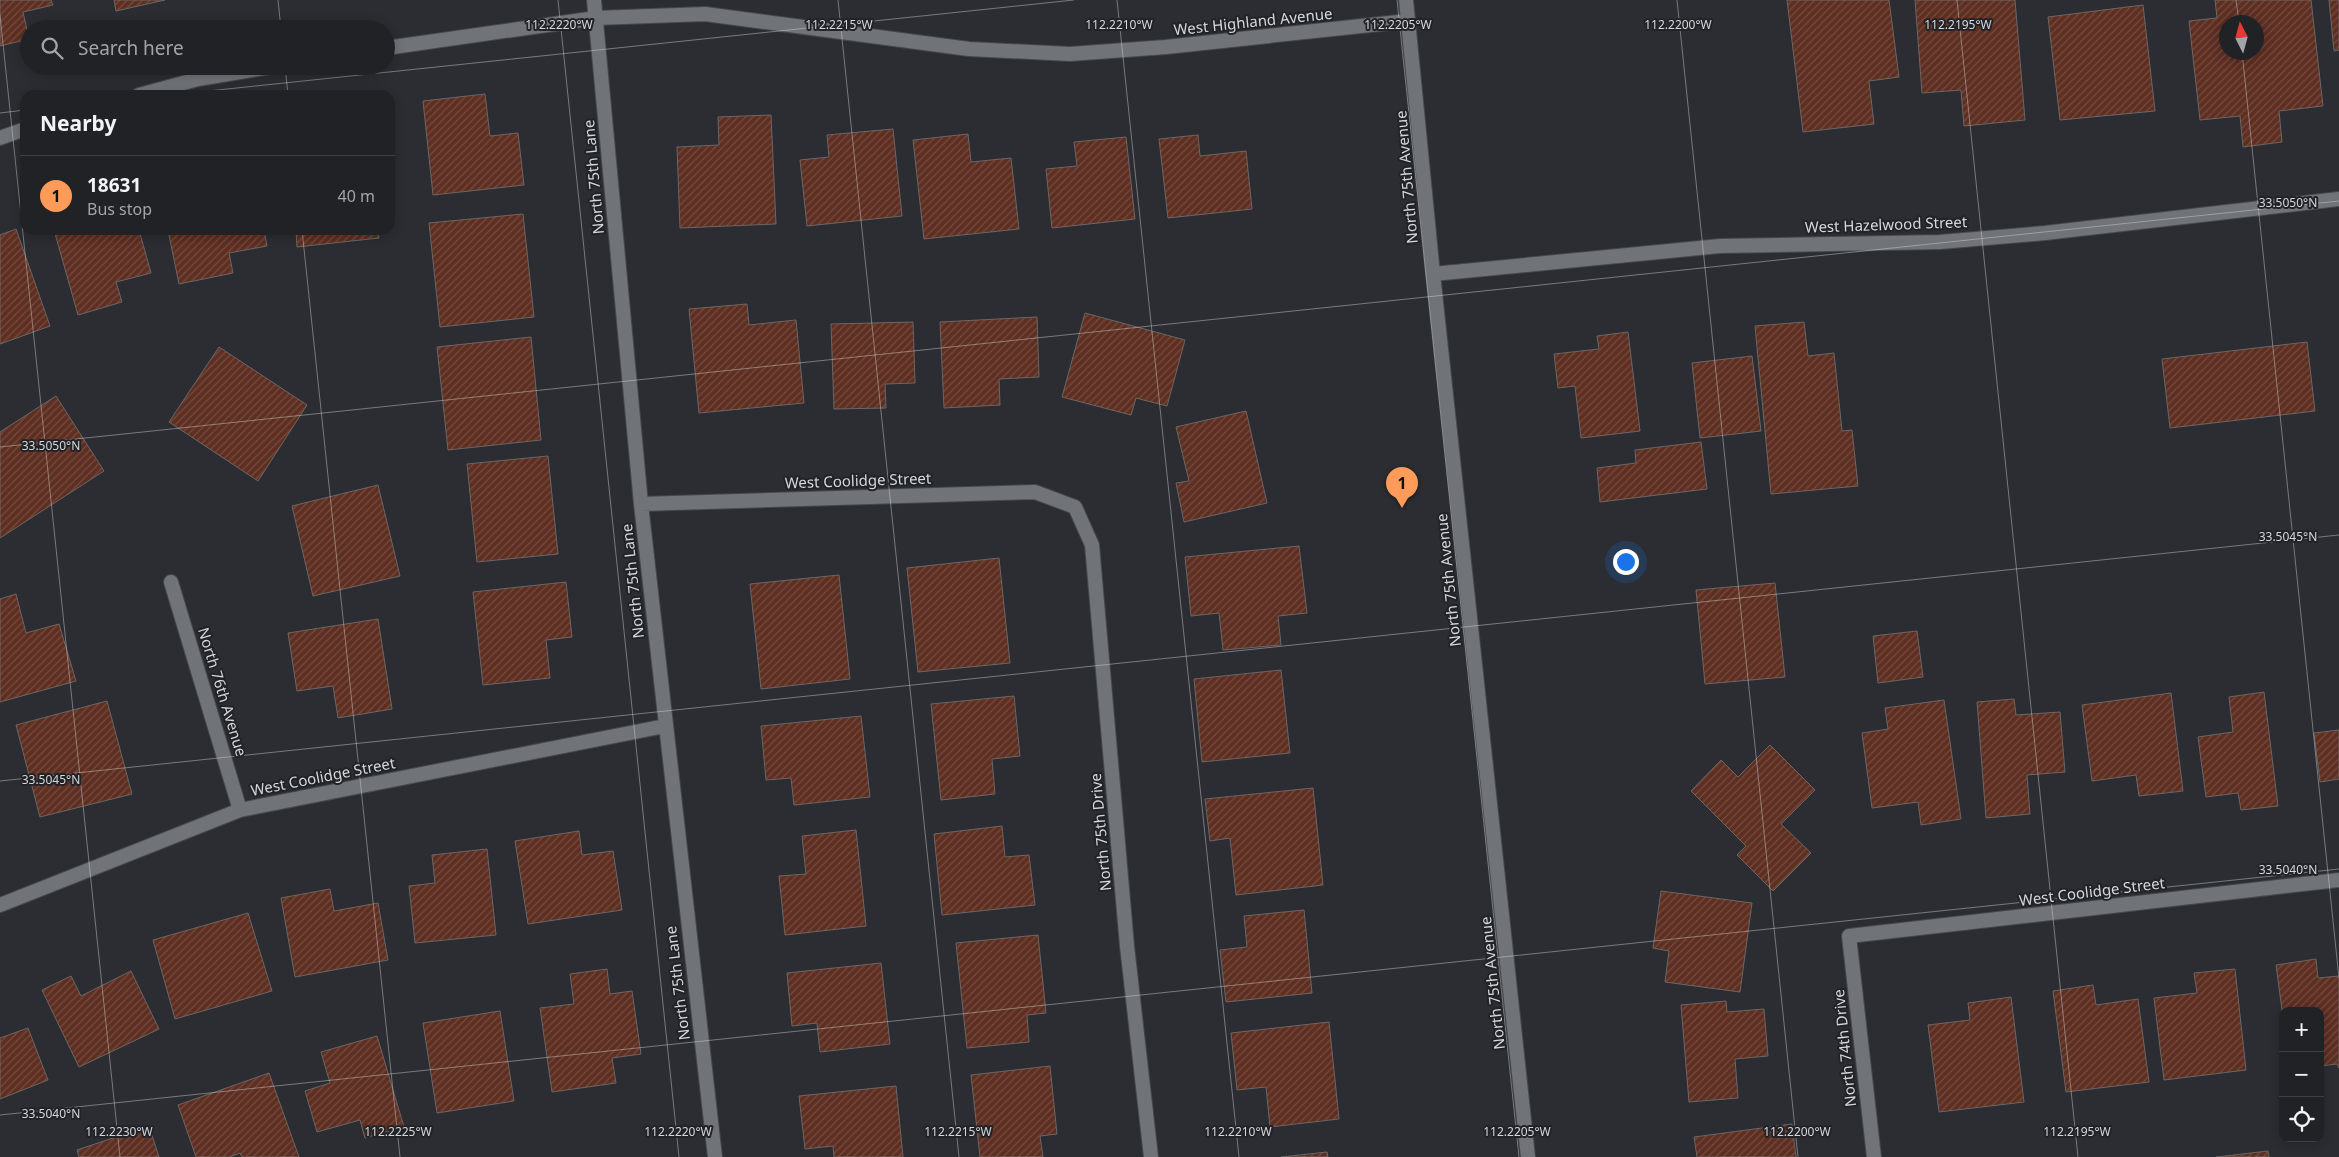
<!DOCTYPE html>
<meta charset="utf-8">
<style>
:root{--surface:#202226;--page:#2d2f32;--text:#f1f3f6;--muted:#a2a4a7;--line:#3d3f43;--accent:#fe9b58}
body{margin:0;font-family:"Noto Sans",sans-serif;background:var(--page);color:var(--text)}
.controls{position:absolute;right:15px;bottom:15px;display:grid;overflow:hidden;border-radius:10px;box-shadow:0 2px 12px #0003}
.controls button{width:45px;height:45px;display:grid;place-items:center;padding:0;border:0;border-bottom:1px solid var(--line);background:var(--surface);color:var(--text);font:25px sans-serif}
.compass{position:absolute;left:2219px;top:15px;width:45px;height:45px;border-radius:50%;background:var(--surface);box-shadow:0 2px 12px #0003;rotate:354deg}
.you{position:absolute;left:1625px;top:561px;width:18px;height:18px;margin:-12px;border:4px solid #fff;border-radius:50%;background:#1a73e8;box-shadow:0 0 0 8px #1a73e833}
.badge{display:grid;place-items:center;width:32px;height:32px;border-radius:50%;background:var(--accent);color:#111;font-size:16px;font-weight:700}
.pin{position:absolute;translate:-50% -41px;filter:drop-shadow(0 1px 2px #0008)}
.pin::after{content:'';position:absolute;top:26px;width:18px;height:15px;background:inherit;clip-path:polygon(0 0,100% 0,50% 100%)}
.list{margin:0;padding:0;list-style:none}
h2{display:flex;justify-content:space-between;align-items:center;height:65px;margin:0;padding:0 20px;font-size:21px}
h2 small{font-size:16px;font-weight:400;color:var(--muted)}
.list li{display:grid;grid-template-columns:32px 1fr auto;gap:15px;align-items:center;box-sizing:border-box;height:80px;padding:0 20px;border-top:1px solid var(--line)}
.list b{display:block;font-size:19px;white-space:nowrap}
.list p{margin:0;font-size:16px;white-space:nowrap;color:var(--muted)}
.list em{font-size:16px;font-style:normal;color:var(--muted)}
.icon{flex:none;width:28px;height:28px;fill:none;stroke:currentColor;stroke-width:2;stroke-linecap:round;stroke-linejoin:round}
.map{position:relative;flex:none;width:2339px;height:1157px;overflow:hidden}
.search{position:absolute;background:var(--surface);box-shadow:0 2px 12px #0003;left:20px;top:20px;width:375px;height:55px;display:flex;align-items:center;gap:12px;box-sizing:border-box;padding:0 18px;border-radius:28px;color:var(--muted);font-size:19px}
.panel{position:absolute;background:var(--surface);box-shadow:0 2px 12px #0003;left:20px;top:90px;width:375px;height:145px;border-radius:15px}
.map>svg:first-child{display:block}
.building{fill:url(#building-hatch);stroke:#6c6664;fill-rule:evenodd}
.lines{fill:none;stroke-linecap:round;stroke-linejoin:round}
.minor-casing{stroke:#46484b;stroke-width:16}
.secondary-casing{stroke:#46484b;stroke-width:16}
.minor{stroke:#707378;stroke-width:14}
.secondary{stroke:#707378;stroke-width:14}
.ticks{fill:none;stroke:#d5d7d9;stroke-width:1;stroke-opacity:0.45}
.labels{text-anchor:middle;stroke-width:4;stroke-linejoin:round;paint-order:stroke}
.street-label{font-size:15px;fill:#d5d7d9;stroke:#222328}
.ticks-label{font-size:12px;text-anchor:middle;fill:#d5d7d9;stroke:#222328;stroke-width:4;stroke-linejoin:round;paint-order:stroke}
</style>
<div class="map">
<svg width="2339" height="1157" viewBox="0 0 2339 1157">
<defs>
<pattern id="building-hatch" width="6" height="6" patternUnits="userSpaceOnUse" patternTransform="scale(1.25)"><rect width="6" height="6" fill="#5e2e21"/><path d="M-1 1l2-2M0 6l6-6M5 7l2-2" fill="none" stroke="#744c41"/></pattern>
</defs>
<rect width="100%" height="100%" fill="#2b2d32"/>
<path class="building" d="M0,0H51L53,5L23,12L29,39L0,46Z
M114,0H165L116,11Z
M1787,0H1889L1899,77L1869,81L1874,124L1803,132Z
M1915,0H2015L2025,120L1964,126L1961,90L1922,93Z
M2215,0H2311L2323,106L2279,111L2282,142L2243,147L2240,116L2200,120L2189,21L2217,18ZM2226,22H2256V52H2226Z
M2329,0H2339V50L2334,51Z
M2143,5L2155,111L2060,120L2048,17Z
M485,94L490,136L518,133L524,185L433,195L423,101Z
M771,115L776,224L680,228L677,147L719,145L718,117Z
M893,129L902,216L807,226L800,160L829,157L827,135Z
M968,134L971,162L1011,158L1019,229L924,239L913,140Z
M1198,135L1200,156L1246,151L1252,209L1168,218L1159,139Z
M1126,137L1135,219L1052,228L1046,169L1077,166L1074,142Z
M523,214L534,317L440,327L429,223Z
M16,229L50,326L0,344V235Z
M54,230H139L151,273L116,282L122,302L78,315Z
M168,230H264L267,246L229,253L233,273L179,284Z
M296,230H378L379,238L297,247Z
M747,304L749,325L796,320L804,403L699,413L689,309Z
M1085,313L1185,340L1167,406L1136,398L1131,415L1062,397Z
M1037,317L1039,377L999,379L1000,405L944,408L940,322Z
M913,322L915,383L885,384L886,408L834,409L831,324Z
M1804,322L1808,356L1834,353L1842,431L1852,430L1858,486L1771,494L1755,326Z
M1628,332L1640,431L1581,438L1575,386L1558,388L1554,354L1599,349L1597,336Z
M531,337L541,440L448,450L437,347Z
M2307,342L2315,411L2170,428L2162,359Z
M219,347L307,405L258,481L169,422Z
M1752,356L1761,431L1700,438L1692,363Z
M56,396L104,471L0,538V432Z
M1246,411L1267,503L1184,522L1176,483L1189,481L1176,427Z
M1701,442L1707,489L1600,502L1597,468L1636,463L1635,450Z
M548,456L558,554L477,562L467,464Z
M378,485L400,576L313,596L292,506Z
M1299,546L1307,613L1278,616L1281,645L1223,650L1219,613L1191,616L1185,557Z
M999,558L1010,663L918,672L907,568Z
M839,575L850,679L761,689L750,584Z
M566,582L572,637L546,640L550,678L483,685L473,592Z
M1775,583L1785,677L1705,684L1696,590Z
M16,594L26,633L59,624L76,681L0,702V599Z
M378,619L392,709L338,718L333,686L297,691L288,633Z
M1917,631L1923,677L1878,683L1873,636Z
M1281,670L1290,753L1202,762L1194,679Z
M2264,692L2278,806L2241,810L2238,793L2206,797L2198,737L2233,732L2229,697Z
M2171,693L2183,791L2139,796L2136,775L2092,781L2082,705Z
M1014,696L1020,756L992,759L995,794L941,800L931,704Z
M2014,699L2016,715L2060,712L2065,772L2027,775L2030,814L1986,818L1977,702Z
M1944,700L1961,819L1921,825L1918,802L1872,808L1862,733L1888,729L1885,708Z
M107,701L132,794L40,817L16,725Z
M861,716L870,797L794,805L791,778L766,780L761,726Z
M2339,730V779L2320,782L2314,733Z
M1770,745L1815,790L1781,824L1811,853L1773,891L1737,855L1746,846L1691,791L1721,760L1738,777Z
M1313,788L1323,885L1236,895L1230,838L1210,841L1205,799Z
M1002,826L1005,857L1029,855L1035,905L942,915L934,834Z
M856,830L866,926L785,935L779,876L806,874L802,836Z
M579,831L582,855L613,851L622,910L528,924L515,841Z
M487,849L496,935L415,943L409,886L435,883L432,855Z
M330,889L334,911L378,903L388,960L295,977L281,898Z
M1661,891L1752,903L1740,992L1665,982L1669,951L1653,948Z
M1304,910L1312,993L1226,1002L1220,950L1247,947L1244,916Z
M248,913L272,991L175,1019L153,940Z
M1038,935L1046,1013L1027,1015L1029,1042L967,1048L956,943Z
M2316,959L2318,978L2339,976V1068L2337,1064L2320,1066V1011H2283V1017L2276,965Z
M881,963L890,1044L820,1052L817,1023L792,1026L787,973Z
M607,969L610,994L632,991L641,1054L612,1058L616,1083L552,1092L540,1008L574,1004L570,974Z
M2235,969L2246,1070L2164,1080L2154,998L2197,993L2194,973Z
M131,971L159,1029L79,1067L42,990L71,976L81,996Z
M2093,985L2096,1005L2138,999L2149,1082L2066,1092L2053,991Z
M2011,997L2024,1102L1939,1112L1928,1025L1970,1020L1968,1003Z
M1726,1001L1727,1012L1764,1009L1768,1056L1735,1059L1738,1098L1689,1102L1681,1005Z
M500,1011L514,1101L437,1113L423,1023Z
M1329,1022L1339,1119L1270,1127L1266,1087L1237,1090L1231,1033Z
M28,1028L48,1080L0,1099V1038Z
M377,1036L404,1127L365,1138L360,1120L317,1132L305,1091L330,1083L321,1052Z
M1050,1066L1057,1134L1040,1136L1043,1157H980L971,1075Z
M269,1073L299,1157H242L240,1153L230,1157H196L178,1105Z
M896,1086L903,1157H834L833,1146L805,1149L799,1096Z
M1792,1124L1796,1157H1697L1694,1137Z
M149,1126L159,1157H79L77,1150Z
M2268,1151L2269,1157H2216Z
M1327,1152L1328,1157H1281Z"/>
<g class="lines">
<g class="minor-casing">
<path id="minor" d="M594,0L641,504L715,1157
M386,48L596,18L705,14L969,49L1070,54L1166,47L1408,21
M139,95L198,79L276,66
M0,138L25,129
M1433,274L1720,246L1940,242L2045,233L2339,199
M641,504L1035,492L1075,507L1092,545L1127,946L1151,1157
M171,582L240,810
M0,905L240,810L665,726
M1874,1157L1849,936L2339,880"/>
</g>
<g class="secondary-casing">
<path id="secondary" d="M1406,0L1433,274L1528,1157"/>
</g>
<use href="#minor" class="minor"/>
<use href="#secondary" class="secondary"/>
</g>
<path class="ticks" d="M278,0L281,29M558,0L679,1157M838,0L959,1157M1117,0L1239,1157M1397,0L1519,1157M1677,0L1798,1157M1957,0L2078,1157M2236,0L2239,22M0,15L120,1157M2242,52L2339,978M285,66L288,95M170,95L1074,0M0,113L25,110M302,230L400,1157M0,447L2339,201M0,781L2339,535M0,1115L2339,869"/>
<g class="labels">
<g class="street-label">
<text transform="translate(1253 22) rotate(-6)" y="5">West Highland Avenue</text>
<text transform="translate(594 177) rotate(-95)" y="5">North 75th Lane</text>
<text transform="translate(1407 177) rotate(-95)" y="5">North 75th Avenue</text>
<text transform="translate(1886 225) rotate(-2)" y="5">West Hazelwood Street</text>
<text transform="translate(858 481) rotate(-2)" y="5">West Coolidge Street</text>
<text transform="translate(1449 580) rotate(-96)" y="5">North 75th Avenue</text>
<text transform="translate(633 581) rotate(-96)" y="5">North 75th Lane</text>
<text transform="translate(222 692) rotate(73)" y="5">North 76th Avenue</text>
<text transform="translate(323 777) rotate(-11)" y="5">West Coolidge Street</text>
<text transform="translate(1101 832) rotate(-95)" y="5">North 75th Drive</text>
<text transform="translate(2092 892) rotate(-7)" y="5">West Coolidge Street</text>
<text transform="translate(678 983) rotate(-97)" y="5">North 75th Lane</text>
<text transform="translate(1493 983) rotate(-96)" y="5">North 75th Avenue</text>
<text transform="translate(1845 1048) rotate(-96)" y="5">North 74th Drive</text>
</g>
</g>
<g class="ticks-label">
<text x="559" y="29">112.2220°W</text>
<text x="839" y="29">112.2215°W</text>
<text x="1119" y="29">112.2210°W</text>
<text x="1398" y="29">112.2205°W</text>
<text x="1678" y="29">112.2200°W</text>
<text x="1958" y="29">112.2195°W</text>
<text x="2288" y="207">33.5050°N</text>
<text x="51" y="450">33.5050°N</text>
<text x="2288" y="541">33.5045°N</text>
<text x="51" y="784">33.5045°N</text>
<text x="2288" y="874">33.5040°N</text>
<text x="51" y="1118">33.5040°N</text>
<text x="119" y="1136">112.2230°W</text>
<text x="398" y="1136">112.2225°W</text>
<text x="678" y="1136">112.2220°W</text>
<text x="958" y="1136">112.2215°W</text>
<text x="1238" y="1136">112.2210°W</text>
<text x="1517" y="1136">112.2205°W</text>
<text x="1797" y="1136">112.2200°W</text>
<text x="2077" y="1136">112.2195°W</text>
</g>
</svg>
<div class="controls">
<button>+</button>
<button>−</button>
<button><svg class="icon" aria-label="locate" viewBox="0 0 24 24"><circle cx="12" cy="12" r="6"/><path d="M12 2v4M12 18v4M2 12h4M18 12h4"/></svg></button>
</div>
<svg class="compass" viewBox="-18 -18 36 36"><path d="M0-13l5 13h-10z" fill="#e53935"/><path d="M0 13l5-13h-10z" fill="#a2a4a7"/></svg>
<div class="you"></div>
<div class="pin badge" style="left:1402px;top:508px">1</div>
<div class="search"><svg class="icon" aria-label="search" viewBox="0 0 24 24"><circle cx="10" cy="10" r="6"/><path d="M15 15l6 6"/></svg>Search here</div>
<section class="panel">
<h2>Nearby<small></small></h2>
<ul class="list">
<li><span class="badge">1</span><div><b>18631</b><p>Bus stop</p></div><em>40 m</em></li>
</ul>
</section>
</div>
